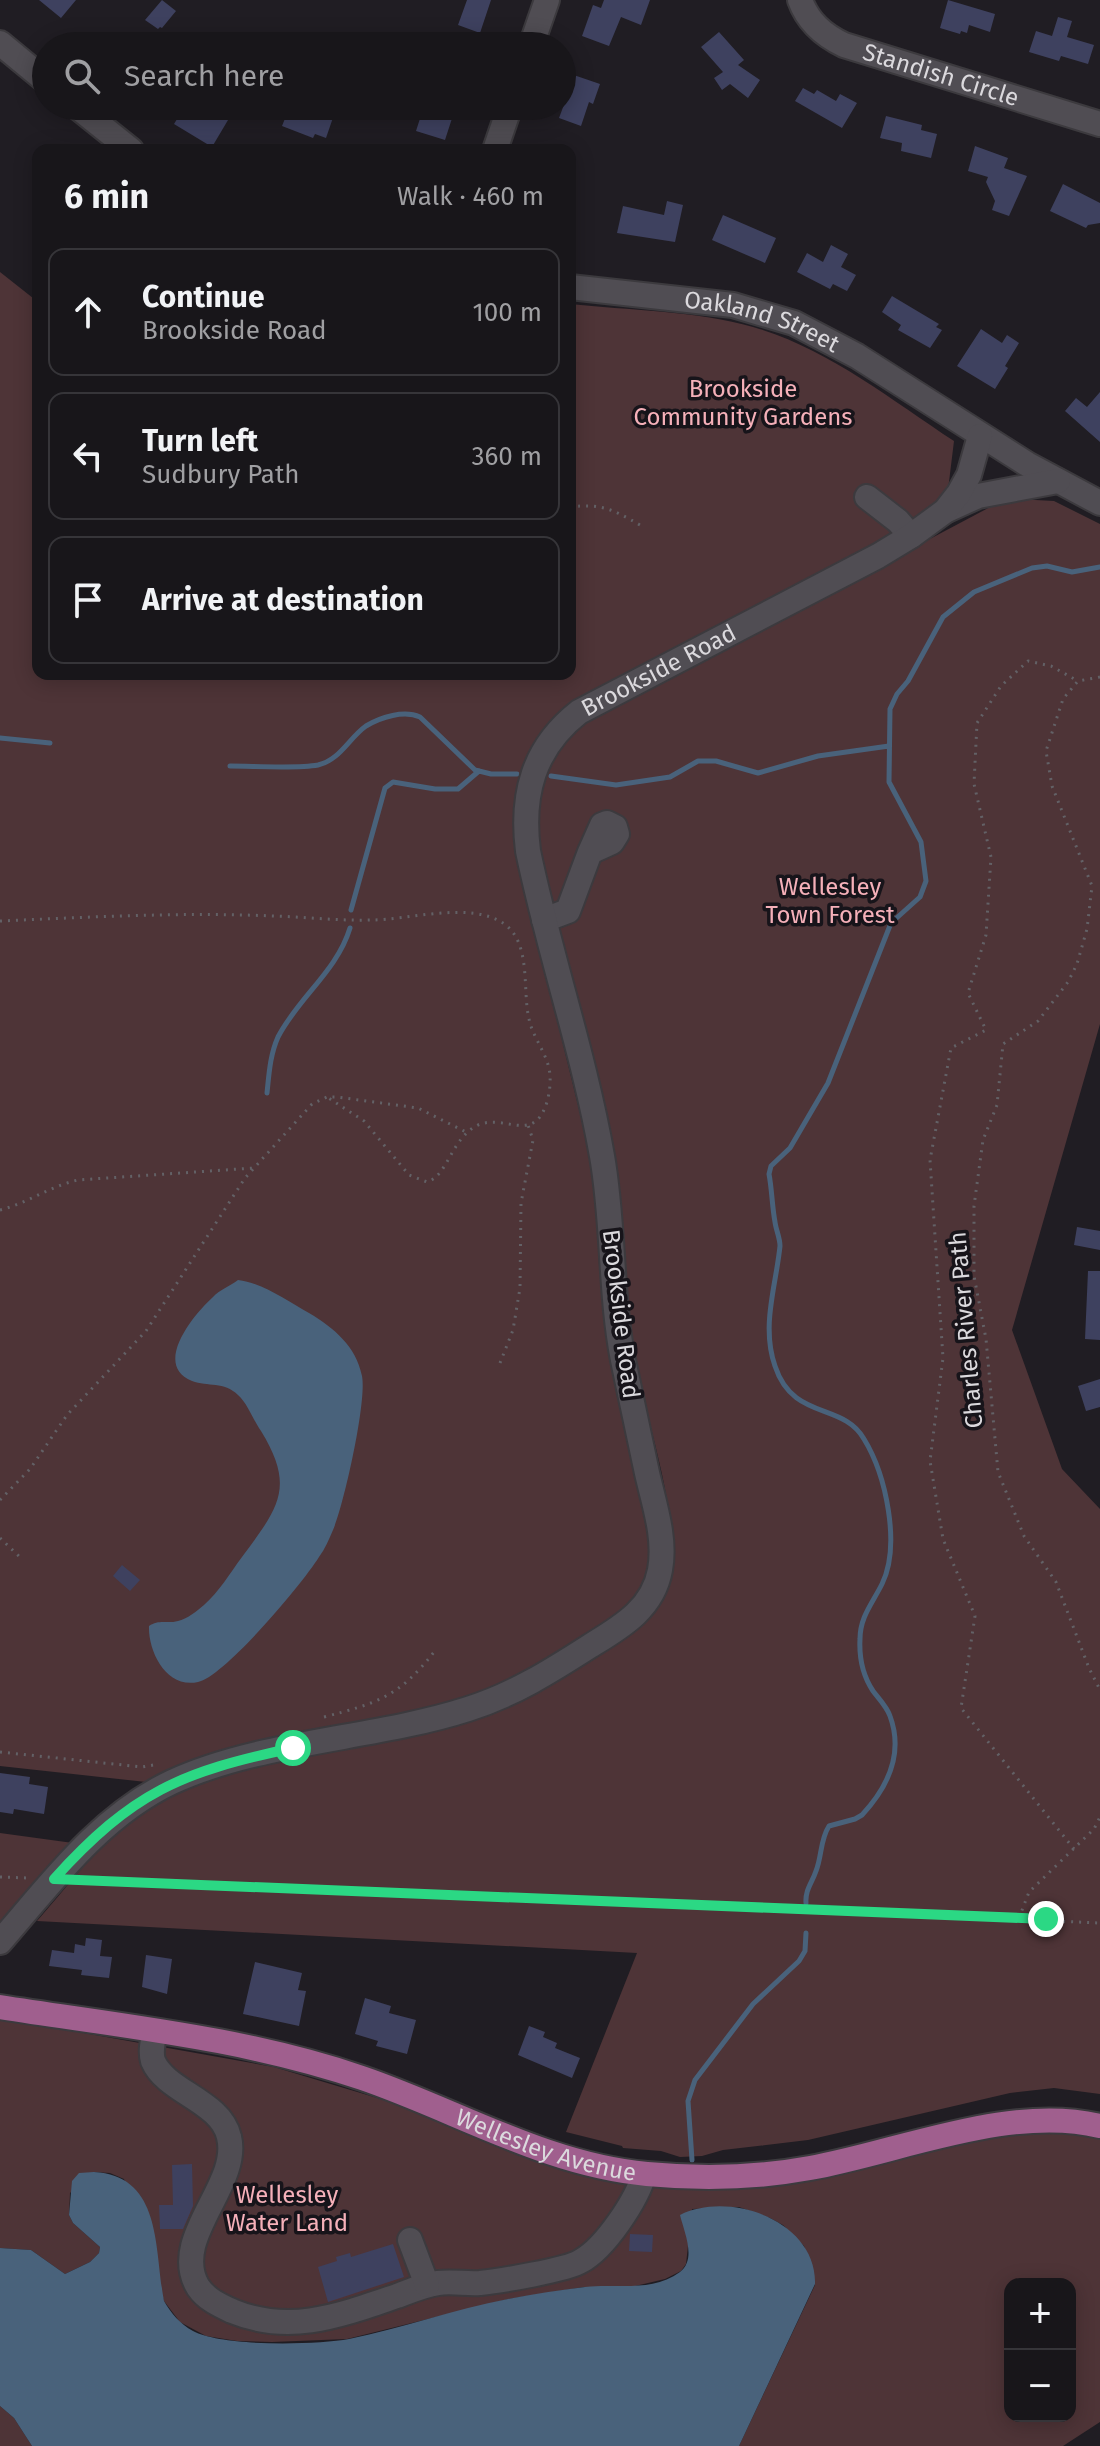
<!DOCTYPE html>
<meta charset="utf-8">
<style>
:root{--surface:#18161a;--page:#211f23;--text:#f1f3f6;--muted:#9f9fa2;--line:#363539}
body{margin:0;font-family:"Fira Sans",sans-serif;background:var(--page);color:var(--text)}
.controls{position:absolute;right:24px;bottom:24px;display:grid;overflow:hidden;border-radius:16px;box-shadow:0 4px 20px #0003}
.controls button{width:72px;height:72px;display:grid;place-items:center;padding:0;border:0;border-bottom:2px solid var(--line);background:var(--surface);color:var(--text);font:40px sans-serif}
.stop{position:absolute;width:24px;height:24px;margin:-18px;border:6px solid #2bd884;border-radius:50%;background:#fff}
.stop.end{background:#2bd884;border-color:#fff;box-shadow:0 2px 8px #0008}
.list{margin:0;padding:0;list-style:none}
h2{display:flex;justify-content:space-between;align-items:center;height:104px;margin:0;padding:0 32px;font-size:34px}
h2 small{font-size:26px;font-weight:400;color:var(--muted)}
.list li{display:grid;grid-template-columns:52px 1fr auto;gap:24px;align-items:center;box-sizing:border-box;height:128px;margin:0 16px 16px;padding:0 16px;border:2px solid var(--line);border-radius:16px}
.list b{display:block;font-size:30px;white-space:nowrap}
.list p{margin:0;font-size:26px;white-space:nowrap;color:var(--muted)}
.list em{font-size:26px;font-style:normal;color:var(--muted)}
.icon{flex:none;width:44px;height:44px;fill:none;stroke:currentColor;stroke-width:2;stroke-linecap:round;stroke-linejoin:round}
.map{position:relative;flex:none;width:1100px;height:2446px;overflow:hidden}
.search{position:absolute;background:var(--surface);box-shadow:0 4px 20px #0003;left:32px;top:32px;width:544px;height:88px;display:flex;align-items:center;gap:20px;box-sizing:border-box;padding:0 28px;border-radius:44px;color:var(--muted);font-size:30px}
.panel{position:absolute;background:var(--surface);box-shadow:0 4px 20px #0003;left:32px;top:144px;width:544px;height:536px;border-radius:16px}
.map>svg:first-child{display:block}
.green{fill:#4e3437;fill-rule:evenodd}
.water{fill:#49627b}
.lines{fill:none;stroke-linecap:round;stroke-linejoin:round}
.stream{stroke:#49627b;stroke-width:5}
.building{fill:#3e415f}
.minor-casing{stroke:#3c3a3e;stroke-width:28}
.major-casing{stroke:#3c3a3e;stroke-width:28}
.path{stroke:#636166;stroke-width:3;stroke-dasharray:2 6;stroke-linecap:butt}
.minor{stroke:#504d53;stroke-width:24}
.major{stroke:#a05f8e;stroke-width:24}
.route{stroke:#2bd884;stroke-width:10}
.labels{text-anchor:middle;stroke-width:7;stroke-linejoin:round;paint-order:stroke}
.street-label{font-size:24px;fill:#dbd9dd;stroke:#17141a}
.park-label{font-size:24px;fill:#f5b0b9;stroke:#17141a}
</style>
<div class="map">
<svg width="1100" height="2446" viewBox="0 0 1100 2446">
<rect width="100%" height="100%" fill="#201d23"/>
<path class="green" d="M0,272L38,302V674H570V304C626,310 699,311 753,327C827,348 890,399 954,441L948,490L939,503L885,539L572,702C520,743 509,790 516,853L590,1154L597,1207L599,1266L607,1332L649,1543L648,1570L642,1586L634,1599L603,1625L534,1667L484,1691L428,1708L263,1742L168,1771L146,1782L0,1766Z
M1017,499L1054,501L1100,524V1024L1012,1330L1062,1469L1100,1509V2094L1054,2088L1010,2093L808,2140L723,2150L702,2156L680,2157L661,2151L623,2148L622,2146L566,2132L637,1953L37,1921C64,1891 92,1852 123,1827C207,1760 333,1755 435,1731C492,1718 541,1691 591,1661C617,1644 650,1627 664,1598C689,1539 649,1434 638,1371C631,1336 626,1302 623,1267C621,1227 621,1187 613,1147C593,1047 562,949 540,849C533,794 545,751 592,718L992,506Z
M0,1833L73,1843L0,1924Z
M0,2018L274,2067L394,2103L693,2180L984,2128L1100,2123V2422L1063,2446H739L815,2285L804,2246L783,2225L770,2218L739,2207L692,2209L686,2264L681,2271L665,2279L631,2287H584L509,2299L347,2339L272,2342L237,2341L206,2336L180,2322L164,2301L124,2179L110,2173L94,2172L70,2193L69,2215L73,2223L100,2247L99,2253L90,2262L65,2274L31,2250L0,2248ZM1010,2284H1070V2416H1010Z
M0,2406L14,2418L32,2446H0Z"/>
<path class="water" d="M238,1280C263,1283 287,1301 309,1313C334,1328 356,1346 362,1376C367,1401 344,1505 333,1530C329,1539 325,1549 319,1557C303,1583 225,1676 198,1682C166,1689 148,1651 149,1626C159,1619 167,1624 178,1621C187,1619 197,1611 204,1605C219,1592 230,1573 242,1557C278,1508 296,1488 261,1431C253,1420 248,1404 238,1395C224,1381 208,1387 192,1381C152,1365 194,1314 213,1297C219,1290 230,1286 238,1280Z
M94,2172C163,2176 154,2250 164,2301C171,2313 180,2324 193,2331C223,2347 315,2345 349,2339C403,2328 454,2309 508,2299C533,2294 560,2290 585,2287C617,2283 651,2293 680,2272C697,2259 684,2232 680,2215C730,2190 817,2221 815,2284L739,2446H32L14,2418L0,2406V2248L31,2250L65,2274L90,2262L99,2253L100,2247L73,2223L69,2215L72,2181L79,2173Z"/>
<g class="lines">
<path class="stream" d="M0,738L50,743
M230,766C253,766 297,769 318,765C340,760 349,738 366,726C381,717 404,710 420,717L475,770L491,774H517
M551,776L616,785L670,777L698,761H716L758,773L818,756L889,746
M351,910L385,788L393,782L435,789H458L479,771
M267,1093C269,1074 270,1055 278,1037C298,998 337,971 350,928
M806,1903C805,1890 812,1883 816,1871C822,1856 820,1840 829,1826L855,1819L862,1815C887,1788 904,1754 890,1716C887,1707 879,1699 873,1691C863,1676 859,1658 860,1639C860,1617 872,1604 882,1584C901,1545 886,1475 864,1439C843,1402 793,1421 775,1366C761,1326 776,1286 780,1246C780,1238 776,1230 775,1222C772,1206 772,1190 769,1174L771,1166L790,1148L828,1083L891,923L920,897L926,881L921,842L889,782L890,709L897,694L908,681L943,617L974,592L1032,568L1047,566L1072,572L1100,567
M692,2160L688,2101L695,2080L753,2004L799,1961L805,1951L806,1933"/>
</g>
<path class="building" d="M39,0H76L61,18Z
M162,0L176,11L162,28L160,27L158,29L145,20Z
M467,0H491L480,33L458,25Z
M604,0H650L641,25L621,17L609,46L582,36L593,5L601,8Z
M948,0L995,14L990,32L969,25L967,33L961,31L960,34L940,28Z
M1058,17L1072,21L1067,37L1094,45L1088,64L1061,56L1059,61L1029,52L1036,31L1052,36Z
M719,32L744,60L738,65L760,80L748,98L730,84L722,90L714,78L723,72L701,47Z
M562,71L600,84L593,104L589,102L581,126L559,118L568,94L562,91Z
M803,88L814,94L817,90L836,101L840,94L857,103L842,128L795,101Z
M185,106H216L231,115L212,147L174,124Z
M290,106H337L326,138L315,134L313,138L282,126Z
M424,106H456L445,140L416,131Z
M886,116L922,125L921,130L937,134L931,158L901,151L902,143L880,138Z
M975,146L1008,158L1004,168L1027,176L1009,216L992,210L995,201L986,182L988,177L968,171Z
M1063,184L1100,203V223L1088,225L1086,228L1050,211Z
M667,201L683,205L675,242L617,233L623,206L664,215Z
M723,215L776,238L765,263L712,240Z
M831,245L848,254L841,267L856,275L847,291L833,284L830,289L797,272L807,253L823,262Z
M892,296L939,324L936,327L942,330L930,348L898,330L901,325L882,312Z
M981,329L1002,343L1007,335L1019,343L1005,366L1008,368L995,389L957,366Z
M1100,392V442L1065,411L1076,398L1087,407Z
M1077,1227L1100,1231V1250L1074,1245Z
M1088,1271H1100V1340L1085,1339Z
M1100,1379V1407L1086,1411L1078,1386Z
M122,1565L140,1580L130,1591L113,1576Z
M0,1773L30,1777L29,1784L48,1787L44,1814L14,1809L13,1814L0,1812Z
M86,1938L102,1940L100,1956L112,1957L109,1978L81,1975L82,1970L49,1966L52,1950L74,1953L75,1944L85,1946Z
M146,1955L172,1959L167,1994L142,1987Z
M255,1962L302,1973L298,1990L306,1991L299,2026L243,2014Z
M365,1998L391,2006L389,2013L416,2020L407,2054L376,2046L378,2041L355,2034Z
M529,2026L545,2032L543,2037L557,2043L555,2048L580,2058L572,2078L518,2055Z
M192,2164L193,2206L183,2229H160L159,2205H173L172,2165Z
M630,2234L653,2235L652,2252L629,2251Z
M393,2244L404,2277L328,2302L318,2267L337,2261L336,2257L350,2253L351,2257Z"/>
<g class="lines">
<g class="minor-casing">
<g id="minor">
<path id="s1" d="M800,0C808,22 823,35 844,45L1100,124"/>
<path d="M0,43L46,81"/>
<path d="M531,46L547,0"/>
<path d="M76,106L131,150"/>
<path d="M495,150L510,106"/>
<path id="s2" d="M570,287L733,305L794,323L857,356L1027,464L1100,503"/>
<path d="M867,497L898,521L911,536"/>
<path d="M947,510L978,496L1058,481"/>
<path d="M544,920L568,911L590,852L612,842L617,834L615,827L607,823L602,825L590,852"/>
<path id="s3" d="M0,1942C51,1883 100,1816 172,1782C261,1741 375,1739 468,1709C513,1695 551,1671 590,1646C621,1627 653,1609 660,1570C666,1538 654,1504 647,1473C639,1435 631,1398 623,1360C610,1293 614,1223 602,1156C584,1053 549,953 528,851C521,795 533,748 579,712L878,556L911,536L945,511L959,493L969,475L980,436"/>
<path d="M155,2031C153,2040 150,2051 153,2061C166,2092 221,2101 229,2137C241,2185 169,2238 198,2287C206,2299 219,2305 232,2311C290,2335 341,2315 397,2296C410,2291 424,2285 438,2283C452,2281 466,2284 480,2283C499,2281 567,2270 581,2261C605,2248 637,2200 644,2174"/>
<path d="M410,2240L427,2285"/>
</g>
</g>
<g class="major-casing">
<g id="major">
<path id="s4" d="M0,2007C121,2026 245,2038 362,2078C456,2110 546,2165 647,2174C701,2179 756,2178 810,2168C899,2152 1010,2104 1100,2126"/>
</g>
</g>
<path class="path" d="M570,507C601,503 614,510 640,525
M1100,677L1078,681L1063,699L1046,751L1052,786L1092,886L1087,929L1077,964L1068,982L1038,1021L1003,1044L997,1105L983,1140L974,1206V1276L986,1339L998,1472L1024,1536L1056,1582L1089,1668L1100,1690
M0,921C91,917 183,912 274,916C306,917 338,921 371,920C409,920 469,901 503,923C532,942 522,990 529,1019C533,1039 549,1055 550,1076C551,1089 547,1112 536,1121C521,1133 499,1116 478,1125C451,1138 448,1176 427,1182L409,1175L364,1121L327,1097
M0,1210C28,1203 50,1186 78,1180L254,1168
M500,1363L513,1330L520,1288L521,1203L533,1140L528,1125
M0,1500L30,1469L67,1415L146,1331L245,1178L312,1104L327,1097H337L418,1108L466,1132
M0,1538L23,1560
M324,1717C377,1703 399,1697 434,1652
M0,1752L142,1767L159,1764
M1074,1849L961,1708L975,1616L943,1539L930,1461L943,1358L930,1160L951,1048L986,1030L968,993L986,935L991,857L974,784L977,723L1001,686L1028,661L1051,666L1078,681
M0,1877L28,1878
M80,1880L1100,1923
M1019,1918L1029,1892L1094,1829L1100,1817"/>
<use href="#minor" class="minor"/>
<use href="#major" class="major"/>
</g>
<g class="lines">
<path class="route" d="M293,1748C180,1772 133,1792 54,1879L1046,1919"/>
</g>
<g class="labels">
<g class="street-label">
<text dy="8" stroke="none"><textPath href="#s1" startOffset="166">Standish Circle</textPath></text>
<text dy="8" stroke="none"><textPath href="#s2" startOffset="196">Oakland Street</textPath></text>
<text dy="8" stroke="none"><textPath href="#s3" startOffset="1766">Brookside Road</textPath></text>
<text transform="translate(621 1314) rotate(83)" y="8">Brookside Road</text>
<text transform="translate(966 1330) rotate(-95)" y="8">Charles River Path</text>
<text dy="8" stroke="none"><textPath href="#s4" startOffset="566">Wellesley Avenue</textPath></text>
</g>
<g class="park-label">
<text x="743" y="397">Brookside<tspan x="743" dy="28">Community Gardens</tspan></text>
<text x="830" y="895">Wellesley<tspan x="830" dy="28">Town Forest</tspan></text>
<text x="287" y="2203">Wellesley<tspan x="287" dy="28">Water Land</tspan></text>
</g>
</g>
</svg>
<div class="controls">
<button>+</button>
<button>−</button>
</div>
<div class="stop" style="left:293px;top:1748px"></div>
<div class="stop end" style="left:1046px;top:1919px"></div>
<div class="search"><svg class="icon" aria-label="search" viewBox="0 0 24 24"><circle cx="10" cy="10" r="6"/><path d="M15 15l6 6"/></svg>Search here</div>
<section class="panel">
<h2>6 min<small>Walk · 460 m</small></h2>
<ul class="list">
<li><svg class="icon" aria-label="ahead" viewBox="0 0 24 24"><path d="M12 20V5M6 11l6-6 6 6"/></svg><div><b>Continue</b><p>Brookside Road</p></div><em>100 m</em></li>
<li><svg class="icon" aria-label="left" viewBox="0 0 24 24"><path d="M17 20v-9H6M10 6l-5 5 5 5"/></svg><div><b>Turn left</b><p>Sudbury Path</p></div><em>360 m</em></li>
<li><svg class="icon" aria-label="arrive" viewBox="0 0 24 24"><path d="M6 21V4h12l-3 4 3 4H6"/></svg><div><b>Arrive at destination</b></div></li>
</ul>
</section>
</div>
